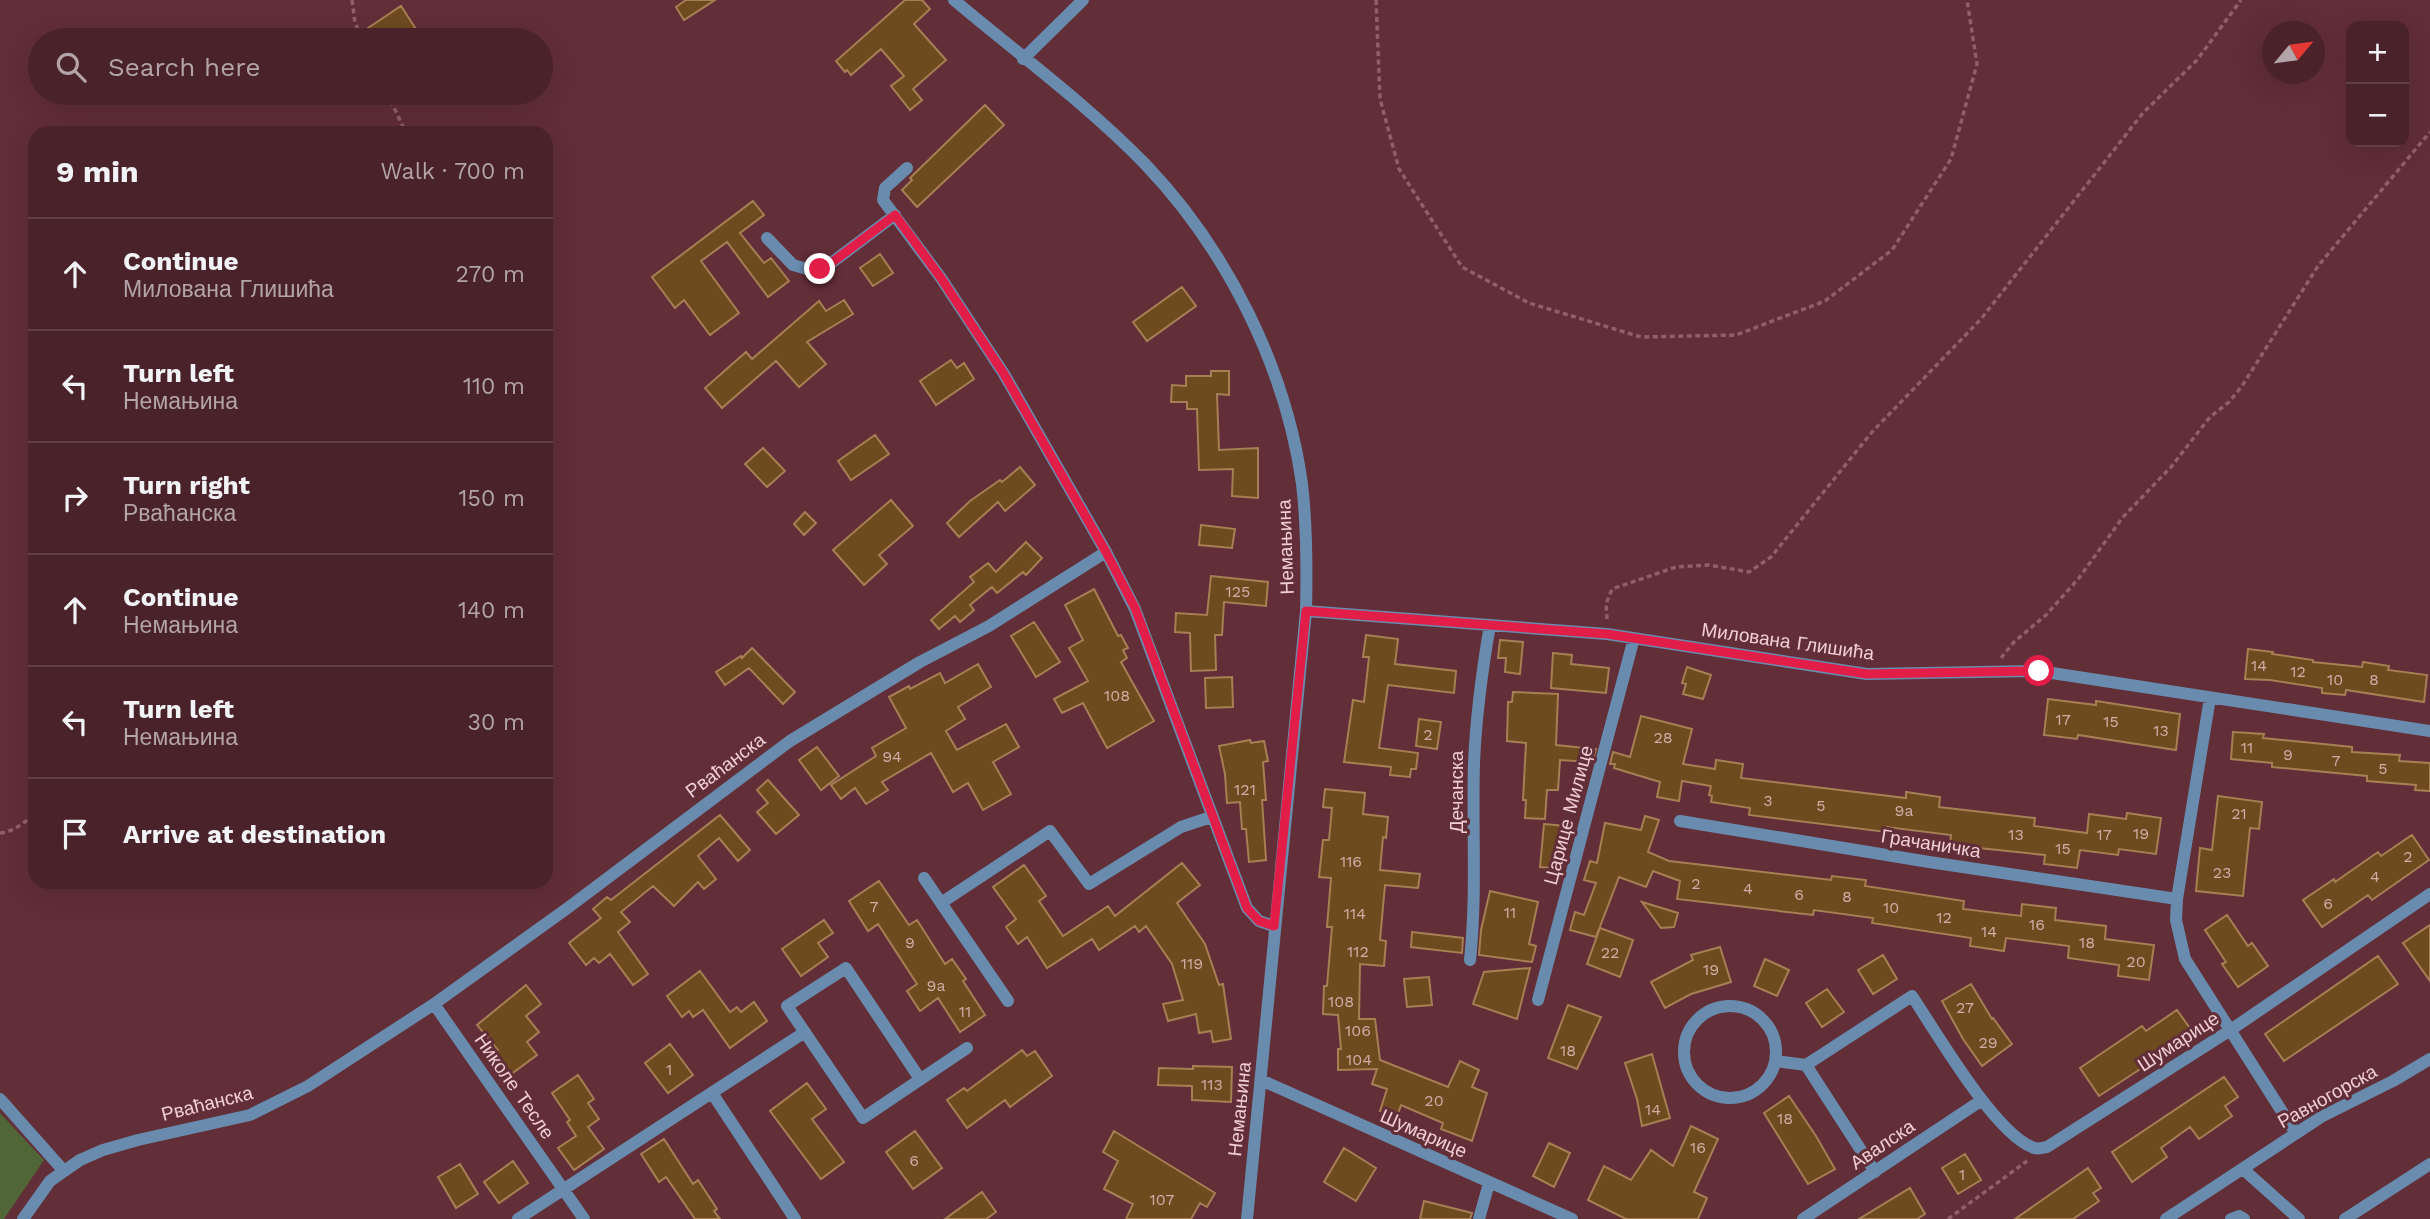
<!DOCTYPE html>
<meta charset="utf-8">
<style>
:root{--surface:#4a222a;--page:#512a32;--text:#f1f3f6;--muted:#b2a4a8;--line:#613f47}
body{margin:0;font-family:"Work Sans",sans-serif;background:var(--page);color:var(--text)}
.controls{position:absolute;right:21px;top:21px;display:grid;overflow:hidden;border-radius:14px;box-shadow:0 7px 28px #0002}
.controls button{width:63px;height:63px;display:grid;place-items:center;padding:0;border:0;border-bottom:2px solid var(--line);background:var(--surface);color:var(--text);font:35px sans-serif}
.compass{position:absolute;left:2262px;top:21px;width:63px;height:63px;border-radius:50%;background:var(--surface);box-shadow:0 7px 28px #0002;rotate:61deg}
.stop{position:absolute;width:21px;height:21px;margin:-16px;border:5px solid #e11d48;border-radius:50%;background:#fff}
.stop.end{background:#e11d48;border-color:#fff;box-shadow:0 2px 7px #0008}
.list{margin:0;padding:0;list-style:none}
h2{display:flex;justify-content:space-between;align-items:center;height:91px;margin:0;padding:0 28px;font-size:30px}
h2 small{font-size:23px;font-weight:400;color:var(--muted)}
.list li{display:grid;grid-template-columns:46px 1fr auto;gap:21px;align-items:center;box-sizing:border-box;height:112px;padding:0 28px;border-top:2px solid var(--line)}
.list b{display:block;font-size:26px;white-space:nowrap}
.list p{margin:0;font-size:23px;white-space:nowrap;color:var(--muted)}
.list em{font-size:23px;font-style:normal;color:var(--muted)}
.icon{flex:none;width:38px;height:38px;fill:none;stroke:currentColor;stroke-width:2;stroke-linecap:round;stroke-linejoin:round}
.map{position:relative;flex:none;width:2430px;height:1219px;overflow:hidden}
.search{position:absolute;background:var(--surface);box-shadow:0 7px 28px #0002;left:28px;top:28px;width:525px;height:77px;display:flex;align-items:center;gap:18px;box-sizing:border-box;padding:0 24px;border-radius:38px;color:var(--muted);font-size:26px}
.panel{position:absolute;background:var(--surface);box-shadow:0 7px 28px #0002;left:28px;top:126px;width:525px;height:763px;border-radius:21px}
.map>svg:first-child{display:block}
.green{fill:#516636}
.building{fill:#6e4a1f;stroke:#a67f54;stroke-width:2}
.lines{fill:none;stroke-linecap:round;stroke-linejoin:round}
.path{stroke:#8f6069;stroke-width:3.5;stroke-dasharray:5 3.5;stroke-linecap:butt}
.minor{stroke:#698cae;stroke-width:12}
.route{stroke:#e11d48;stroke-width:9}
.labels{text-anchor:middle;stroke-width:6;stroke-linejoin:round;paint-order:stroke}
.number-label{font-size:16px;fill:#d0aea7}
.street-label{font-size:19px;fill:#f1cfd4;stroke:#622e38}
</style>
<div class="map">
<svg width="2430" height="1219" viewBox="0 0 2430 1219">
<rect width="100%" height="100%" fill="#622e38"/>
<path class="green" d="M0,1113L44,1160L4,1219H0Z"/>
<path class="building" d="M686,0H715L684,20L676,7Z
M905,0H922L930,9L914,24L946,60L913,89L922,100L910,110L891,86L904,76L881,49L851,75L847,70L845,72L836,61Z
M401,6L423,40H376L368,28Z
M985,105L1004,125L917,207L902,190L912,180L910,178Z
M753,201L764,215L740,233L764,263L771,258L789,281L768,297L727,242L701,261L739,313L710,335L684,300L675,308L652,277Z
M880,254L893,273L873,286L860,268Z
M1182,287L1196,306L1147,341L1133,322Z
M844,300L853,314L807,342L826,364L799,387L776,361L722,408L705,388L746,352L752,359L819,301L826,311Z
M951,360L957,368L964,363L974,379L936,405L920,381Z
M1211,371H1229V395L1217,394L1219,450L1258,448V498L1232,496L1233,469L1199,470L1197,409H1187V402H1171L1172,385L1186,386V376H1211Z
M875,435L889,454L851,480L838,461Z
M763,448L785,471L767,487L745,464Z
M1020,467L1035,485L1005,511L998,502L959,537L947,523L970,501L1000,480L1002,482Z
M891,500L913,526L879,555L887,564L864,585L833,550Z
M805,512L816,523L804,535L794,524Z
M1201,525L1235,529L1232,548L1199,545Z
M1026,542L1042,558L1026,575L1023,572L997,593L992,587L970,605L974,610L960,622L955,616L939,629L931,620L974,582L970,577L988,563L996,572Z
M1211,576L1268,582L1266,606L1224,602L1222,635H1215L1216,670L1191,671L1190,633L1175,632L1176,613L1207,615Z
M1094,589L1118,636L1121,635L1128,648L1123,650L1127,658L1121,662L1154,721L1107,748L1083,703L1062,713L1054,699L1088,681L1069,648L1083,640L1065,605Z
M1034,622L1060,662L1036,677L1011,636Z
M1366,635L1398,639L1395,664L1456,671L1454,693L1388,685L1379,748L1418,753L1416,769H1411L1410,777L1390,775L1391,767L1344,762L1353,700L1364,702L1369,657H1363Z
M1500,640L1523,642L1520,674L1505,672L1506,658H1498Z
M752,648L795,692L783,704L749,668L725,685L716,672L741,656L742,658Z
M2248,649L2273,652L2272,654L2313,660V662L2362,667L2363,662L2389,666L2388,670L2427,675L2424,702L2346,690L2345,695L2322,693V688L2270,680L2245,679Z
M1553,653L1572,655L1571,664L1609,668L1606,693L1551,688Z
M978,664L991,687L958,707L965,719L946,731L957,750L1006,724L1019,747L993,762L1011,794L983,810L968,783L953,792L931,753L882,782L888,790L866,804L855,788L841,799L831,785L876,756L872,748L906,728L889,697L909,686L910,689L940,673L945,683Z
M1687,667L1711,675L1703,699L1683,694L1686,684L1682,683Z
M1232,677L1233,707L1206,708L1205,678Z
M1513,692L1558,694L1556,745L1596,749L1592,762L1560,760L1558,790H1547L1545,819L1525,818L1526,800H1523L1526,743L1507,741L1508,702H1512Z
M2048,699L2096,705V701L2180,714L2176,750L2078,735L2077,739L2044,735Z
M1641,716L1692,729L1683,764L1715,769L1716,760L1743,764L1741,778L1906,798V792L1940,797L1939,807L2035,818L2034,826L2087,833L2089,814L2126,819L2127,813L2161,818L2156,854L2119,849L2118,855L2080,850L2077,868L2044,864L2045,855L1950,845L1951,835L1887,827L1886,832L1749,815L1750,808L1711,802L1712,796L1709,795L1711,786L1682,781L1679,801L1657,797L1660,782L1614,768L1615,764H1610L1613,752L1630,757Z
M1419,719L1441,722L1437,749L1416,746Z
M2233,732L2264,734L2263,738L2352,747V752L2400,755L2399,761L2430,763V791L2415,790L2416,785L2367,781V776L2272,767V763L2231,759Z
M1250,740L1251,743L1264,741L1268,761L1263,762L1266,800H1262L1266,860L1249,862L1246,829H1242L1240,802L1227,803L1225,774L1219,746Z
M817,747L839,776L821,790L799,760Z
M768,780L799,815L776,834L757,812L768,803L757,790Z
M1325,789L1365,793L1363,814L1388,817L1386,838L1383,837L1380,870L1420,874L1418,888L1385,885L1380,940L1386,941L1384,966L1360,964L1359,1019H1375L1380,1060L1448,1087L1460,1061L1479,1070L1472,1087L1487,1093L1472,1141L1441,1129L1443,1123L1401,1105L1397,1117L1380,1111L1387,1089L1372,1084L1377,1069L1338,1070V1049H1341L1338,1015L1323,1014L1324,986H1327L1332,927H1327L1331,878L1319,877L1323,840H1329L1332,808L1323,807Z
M2218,796L2262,802L2259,829L2250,828L2243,896L2196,891L2200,848L2212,850Z
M720,815L750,850L738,861L719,838L698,856L716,879L704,889L698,882L674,906L653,886L621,912L630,922L618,932L648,974L633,985L610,954L599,963L594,958L586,965L569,943L601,918L593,909L607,897L611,900Z
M1645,816L1659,820L1648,852L1669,861L1831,880L1832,876L1866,880L1865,886L1964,901L1963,909L2021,916L2022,904L2056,908L2055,920L2106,926L2105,939L2154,945L2149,980L2118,976L2119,965L2068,958L2069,946L2006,938L2004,951L1970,946L1971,938L1872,923L1873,918L1814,910L1813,915L1677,899L1680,881L1653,871L1646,887L1619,877L1596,937L1570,930L1575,912L1584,915L1596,883L1584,880L1590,861L1597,863L1605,823L1641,830Z
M1544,824L1566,826L1563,869L1540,867Z
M2412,835L2429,860L2372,900L2368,895L2322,927L2303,900L2334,879L2335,882L2378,852L2381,856Z
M1182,863L1200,885L1177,903L1205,944L1219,985L1223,984L1231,1039L1213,1042L1211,1031L1199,1033L1196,1014L1168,1021L1163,1004L1183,1000L1172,964L1146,926L1139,932L1135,926L1099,950L1092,939L1047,968L1027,937L1018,944L1006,927L1016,919L993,887L1024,865L1046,896L1039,901L1063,936L1108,906L1115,916Z
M879,881L909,925L917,920L945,964L952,959L966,979L963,981L985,1015L960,1032L938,998L920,1011L907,991L917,984L878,924L868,931L849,901Z
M1490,891L1538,902L1529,944L1536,946L1532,962L1479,955L1481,930Z
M1642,902L1678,913L1674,927L1661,928Z
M2227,915L2248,946L2252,943L2268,966L2238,987L2222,964L2226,962L2205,930Z
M824,920L833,933L818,943L828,957L801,976L782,949Z
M2430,925V981L2403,943Z
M1600,928L1633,940L1620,977L1587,964Z
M1412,932L1463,938L1462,953L1411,947Z
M1720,947L1731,982L1691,994L1665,1008L1651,982L1693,960L1691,955Z
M1883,955L1897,979L1873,994L1858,970Z
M2378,956L2398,984L2284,1061L2265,1034Z
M1765,959L1789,970L1777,996L1754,986Z
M1530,968L1517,1019L1473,1004L1484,972Z
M700,971L730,1012L737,1007L741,1012L754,1002L767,1021L730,1048L703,1010L693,1017L689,1011L682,1017L667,996Z
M1429,977L1432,1005L1407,1007L1404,979Z
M1971,984L1992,1019L1993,1018L2012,1044L1982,1066L1963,1039L1942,1001Z
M526,985L541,1004L526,1016L539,1032L527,1042L537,1055L502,1081L486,1059L498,1050L477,1025Z
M1827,989L1844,1012L1822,1027L1806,1003Z
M1568,1005L1601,1017L1577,1069L1548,1058Z
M2177,1010L2194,1034L2099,1096L2080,1068L2142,1026L2146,1031Z
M670,1044L693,1075L668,1093L645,1063Z
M1022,1050L1027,1056L1035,1051L1052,1076L1010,1107L1005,1100L967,1128L947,1100L964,1088L967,1091Z
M1652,1054L1670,1118L1642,1126L1637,1099L1625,1063Z
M1193,1066L1232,1067L1231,1102L1192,1100V1086L1158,1085L1159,1068L1193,1069Z
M578,1075L594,1099L588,1103L599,1119L588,1127L604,1149L574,1170L558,1148L576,1136L567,1122L570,1120L552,1093Z
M2224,1077L2238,1097L2225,1106L2232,1116L2199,1139L2190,1127L2161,1148L2167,1157L2132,1182L2112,1152Z
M807,1083L826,1109L812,1119L844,1162L821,1179L770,1111Z
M1789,1096L1816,1136L1835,1169L1808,1184L1764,1113Z
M1691,1126L1718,1139L1694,1192L1707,1198L1698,1219H1626L1588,1200L1604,1166L1631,1180L1651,1150L1673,1166Z
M915,1131L942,1168L913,1189L886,1152Z
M1114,1131L1215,1193L1207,1207L1200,1203L1191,1219H1126L1133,1204L1104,1189L1118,1161L1103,1152Z
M664,1139L693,1184L698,1180L717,1209L714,1211L720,1219H695L666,1177L659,1182L641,1154Z
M1549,1143L1570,1153L1554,1187L1533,1176Z
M1344,1148L1376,1168L1356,1201L1324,1182Z
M1965,1154L1981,1180L1958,1194L1942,1168Z
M513,1161L528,1183L499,1203L484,1182Z
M460,1164L478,1194L456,1208L438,1177Z
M2088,1168L2101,1188L2093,1193L2099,1201L2073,1219H2015Z
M1910,1188L1925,1214L1917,1219H1859Z
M982,1192L996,1212L986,1219H945Z
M1424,1201L1472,1213L1470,1219H1420Z"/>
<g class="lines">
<path class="path" d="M352,0L355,23L363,40
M1376,0L1380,99L1399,169L1462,267L1529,303L1641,337L1736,335L1825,301L1892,250L1951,159L1977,64L1967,0
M387,93L406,133
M1607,619L1606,604L1612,589L1676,567L1709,565L1749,572L1771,557L1872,432L1981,319L2143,113L2197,60L2241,0
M2001,658L2014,642L2046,615L2079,578L2123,517L2171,467L2210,417L2229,402L2242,386L2318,266L2430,132
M0,833C13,832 26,822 35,813
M1948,1219L2027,1161"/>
<path class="minor" d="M954,0C1018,54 1088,105 1146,165C1227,250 1286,368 1302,484C1307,526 1307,568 1306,611L1247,1219
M1023,59L1083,0
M907,168L885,188L883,200L941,278L1004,374L1106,552L1135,609L1247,908L1259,921L1274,926
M767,238L793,265L807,269H820L834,261L895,215
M1306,611L1607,634L1867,674L2039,671L2430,731
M1680,821L1929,862L2177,899L2176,920L2185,959L2295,1132
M924,878L1008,1001
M2177,899L2210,698
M941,903L1050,831L1089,884L1181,827L1211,817
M1470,960C1477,894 1472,829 1474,763C1476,717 1482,671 1490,625
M1538,1000L1634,638
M434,1004L584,1219
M1684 1052a46 46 0 1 1 92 0a46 46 0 1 1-92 0Z
M1775,1061L1806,1065L1875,1172
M1806,1065L1912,996C1936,1032 1994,1132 2032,1147C2037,1150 2041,1148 2047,1147L2229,1031L2430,894
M920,1079L846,968L787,1006L863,1118L967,1048
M1261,1080L1572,1219
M712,1093L795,1219
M0,1099L63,1170
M2243,1169L2299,1219
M23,1219L50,1181L80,1160L103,1150L138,1140L250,1115L308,1086L434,1004L569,907L790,741L920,662L989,626L1106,552
M518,1219L805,1032
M1479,1219L1489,1183
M1803,1219L1982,1100
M2166,1219L2321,1117L2393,1081L2430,1059
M2231,1219L2239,1216L2244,1219
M2345,1219L2430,1164"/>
</g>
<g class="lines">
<path class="route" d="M820,269L834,261L895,215L941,278L1004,374L1106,552L1135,608L1247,908L1259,921L1274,926L1306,611L1607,634L1867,674L2039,671"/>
</g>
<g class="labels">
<g class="number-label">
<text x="1238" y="597">125</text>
<text x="2259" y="671">14</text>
<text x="2298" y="677">12</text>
<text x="2335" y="685">10</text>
<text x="2374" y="685">8</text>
<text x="1117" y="701">108</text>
<text x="2063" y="725">17</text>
<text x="2111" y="727">15</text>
<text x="2161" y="736">13</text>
<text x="1428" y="740">2</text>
<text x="1663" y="743">28</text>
<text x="2247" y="753">11</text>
<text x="2288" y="760">9</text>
<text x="892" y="762">94</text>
<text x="2336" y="766">7</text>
<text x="2383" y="774">5</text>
<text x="1245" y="795">121</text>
<text x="1768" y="806">3</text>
<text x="1821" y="811">5</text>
<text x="1904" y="816">9a</text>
<text x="2239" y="819">21</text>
<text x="2141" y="839">19</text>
<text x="2016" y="840">13</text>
<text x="2104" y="840">17</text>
<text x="2063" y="854">15</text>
<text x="2408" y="862">2</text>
<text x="1351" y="867">116</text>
<text x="2222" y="878">23</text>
<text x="2375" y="882">4</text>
<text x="1696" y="889">2</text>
<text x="1748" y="894">4</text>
<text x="1799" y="900">6</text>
<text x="1847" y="902">8</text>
<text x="2328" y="909">6</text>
<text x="874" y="912">7</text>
<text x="1891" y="913">10</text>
<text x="1510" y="918">11</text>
<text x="1355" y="919">114</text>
<text x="1944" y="923">12</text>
<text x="2037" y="930">16</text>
<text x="1989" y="937">14</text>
<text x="910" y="948">9</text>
<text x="2087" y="948">18</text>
<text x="1358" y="957">112</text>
<text x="1610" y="958">22</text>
<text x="2136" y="967">20</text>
<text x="1192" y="969">119</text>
<text x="1711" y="975">19</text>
<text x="936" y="991">9a</text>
<text x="1341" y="1007">108</text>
<text x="1965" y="1013">27</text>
<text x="965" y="1017">11</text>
<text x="1358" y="1036">106</text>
<text x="1988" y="1048">29</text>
<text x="1568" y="1056">18</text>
<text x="1359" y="1065">104</text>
<text x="669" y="1075">1</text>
<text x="1212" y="1090">113</text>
<text x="1434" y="1106">20</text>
<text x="1653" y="1115">14</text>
<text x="1785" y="1124">18</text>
<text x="1698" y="1153">16</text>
<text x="914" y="1166">6</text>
<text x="1962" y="1180">1</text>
<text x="1162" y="1205">107</text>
</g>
<g class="street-label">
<text transform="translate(1285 547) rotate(-92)" y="7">Немањина</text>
<text transform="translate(1788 641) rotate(8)" y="7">Милована Глишића</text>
<text transform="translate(725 765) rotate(-37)" y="7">Рваћанска</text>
<text transform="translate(1456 792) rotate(-90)" y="7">Дечанска</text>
<text transform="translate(1568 815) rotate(-75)" y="7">Царице Милице</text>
<text transform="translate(1931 843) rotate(9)" y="7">Грачаничка</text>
<text transform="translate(2178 1041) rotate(-33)" y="7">Шумарице</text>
<text transform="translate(515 1086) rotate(55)" y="7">Николе Тесле</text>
<text transform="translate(2327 1096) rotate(-29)" y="7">Равногорска</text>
<text transform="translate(207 1103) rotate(-14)" y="7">Рваћанска</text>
<text transform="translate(1239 1109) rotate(-84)" y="7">Немањина</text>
<text transform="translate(1424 1133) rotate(24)" y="7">Шумарице</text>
<text transform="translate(1882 1144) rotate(-34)" y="7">Авалска</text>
</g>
</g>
</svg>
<div class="controls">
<button>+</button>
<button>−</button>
</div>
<svg class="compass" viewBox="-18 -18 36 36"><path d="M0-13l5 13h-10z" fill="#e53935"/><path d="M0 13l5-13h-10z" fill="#b2a4a8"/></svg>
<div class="stop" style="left:2039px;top:671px"></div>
<div class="stop end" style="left:820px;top:269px"></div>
<div class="search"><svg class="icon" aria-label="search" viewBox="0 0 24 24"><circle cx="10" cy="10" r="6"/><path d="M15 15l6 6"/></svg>Search here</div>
<section class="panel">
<h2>9 min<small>Walk · 700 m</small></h2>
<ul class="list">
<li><svg class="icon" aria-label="ahead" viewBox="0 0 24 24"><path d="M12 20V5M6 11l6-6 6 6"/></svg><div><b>Continue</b><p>Милована Глишића</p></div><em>270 m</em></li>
<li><svg class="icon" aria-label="left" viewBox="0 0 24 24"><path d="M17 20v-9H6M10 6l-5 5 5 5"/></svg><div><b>Turn left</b><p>Немањина</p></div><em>110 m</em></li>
<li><svg class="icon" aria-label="right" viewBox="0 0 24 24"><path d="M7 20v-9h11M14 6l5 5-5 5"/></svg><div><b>Turn right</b><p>Рваћанска</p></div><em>150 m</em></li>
<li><svg class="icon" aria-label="ahead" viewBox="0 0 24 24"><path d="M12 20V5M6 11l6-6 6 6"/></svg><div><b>Continue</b><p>Немањина</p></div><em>140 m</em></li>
<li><svg class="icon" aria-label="left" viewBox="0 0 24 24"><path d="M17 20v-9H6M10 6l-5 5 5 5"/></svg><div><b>Turn left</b><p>Немањина</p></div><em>30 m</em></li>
<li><svg class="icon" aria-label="arrive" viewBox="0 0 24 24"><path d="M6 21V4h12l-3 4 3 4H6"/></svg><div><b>Arrive at destination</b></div></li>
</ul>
</section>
</div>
